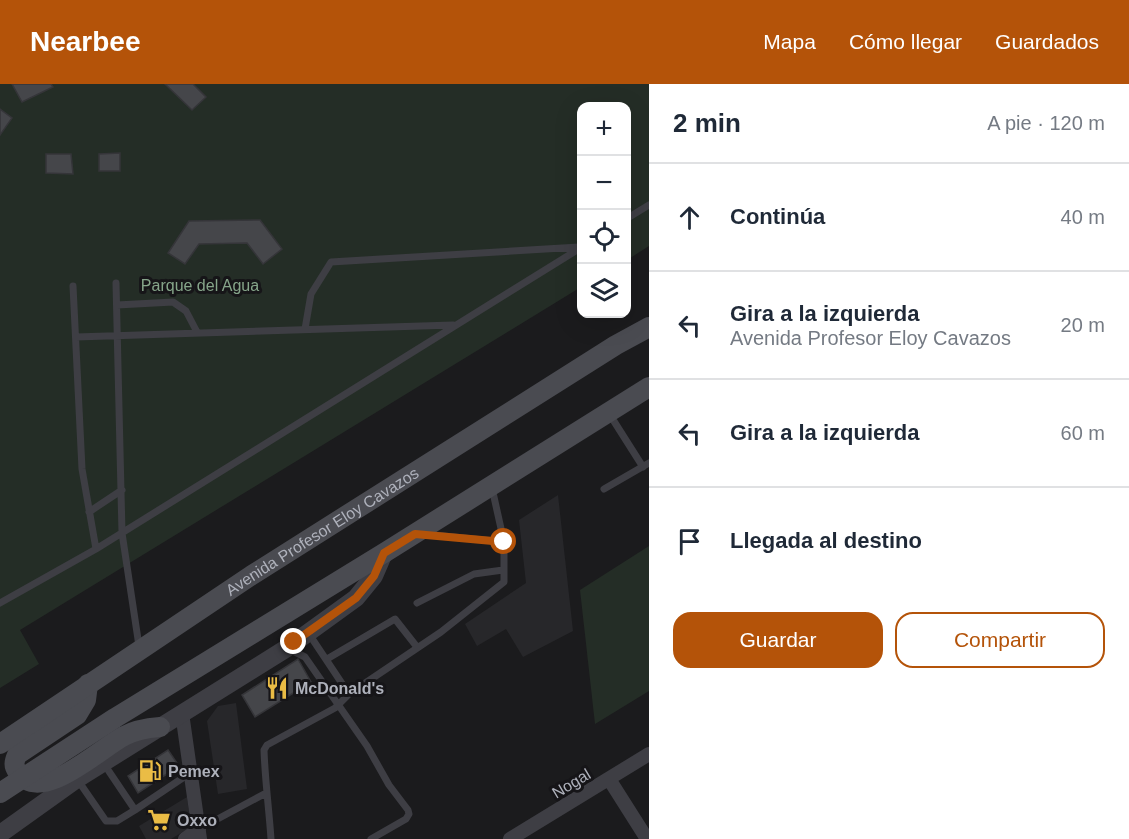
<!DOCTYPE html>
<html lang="es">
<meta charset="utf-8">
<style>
:root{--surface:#fff;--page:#f6f6f7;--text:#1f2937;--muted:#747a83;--line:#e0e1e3;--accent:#b45309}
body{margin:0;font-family:Helvetica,sans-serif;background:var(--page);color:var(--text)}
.controls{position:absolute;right:18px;top:18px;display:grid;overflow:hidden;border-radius:12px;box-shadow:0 6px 24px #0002}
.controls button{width:54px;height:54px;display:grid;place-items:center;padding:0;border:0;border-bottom:2px solid var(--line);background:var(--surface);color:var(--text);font:30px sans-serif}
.stop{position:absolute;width:18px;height:18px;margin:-14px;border:4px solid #b45309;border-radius:50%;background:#fff}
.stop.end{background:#b45309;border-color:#fff;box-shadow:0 2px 6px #0008}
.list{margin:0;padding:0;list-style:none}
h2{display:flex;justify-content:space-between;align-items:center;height:78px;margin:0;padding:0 24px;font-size:26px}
h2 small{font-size:20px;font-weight:400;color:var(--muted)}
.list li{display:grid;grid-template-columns:39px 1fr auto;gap:18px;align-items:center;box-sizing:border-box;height:108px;padding:0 24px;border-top:2px solid var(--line)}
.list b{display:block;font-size:22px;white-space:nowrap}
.list p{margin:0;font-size:20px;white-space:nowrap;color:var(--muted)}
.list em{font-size:20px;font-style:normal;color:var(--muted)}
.actions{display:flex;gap:12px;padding:18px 24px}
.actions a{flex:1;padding:14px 0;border:2px solid var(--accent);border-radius:18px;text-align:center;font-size:21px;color:var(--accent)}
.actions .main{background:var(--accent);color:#fff}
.icon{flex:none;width:33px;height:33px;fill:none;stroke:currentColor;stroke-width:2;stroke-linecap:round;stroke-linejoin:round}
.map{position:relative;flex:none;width:649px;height:755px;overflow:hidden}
header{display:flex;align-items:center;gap:36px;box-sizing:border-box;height:84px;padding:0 30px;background:var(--accent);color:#fff}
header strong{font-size:28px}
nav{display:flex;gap:33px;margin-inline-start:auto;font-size:21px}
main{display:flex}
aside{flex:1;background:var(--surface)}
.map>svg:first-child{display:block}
.built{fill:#27272a}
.green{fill:#242d26}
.building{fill:#45464a;stroke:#353539;stroke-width:1.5}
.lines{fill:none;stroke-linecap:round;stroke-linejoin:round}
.service{stroke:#3e3e44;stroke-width:7}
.minor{stroke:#3e3e44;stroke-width:14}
.tertiary{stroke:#3e3e44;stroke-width:18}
.secondary{stroke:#4a4b51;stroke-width:20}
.route{stroke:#b45309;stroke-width:8}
.labels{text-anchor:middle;stroke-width:6;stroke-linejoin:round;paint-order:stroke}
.park-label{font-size:16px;fill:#86a58a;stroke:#161518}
.street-label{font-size:16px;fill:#aeb1bb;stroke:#161518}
.poi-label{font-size:16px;font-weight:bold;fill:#aeb1bb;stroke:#161518;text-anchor:start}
</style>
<header>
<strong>Nearbee</strong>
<nav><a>Mapa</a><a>Cómo llegar</a><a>Guardados</a></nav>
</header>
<main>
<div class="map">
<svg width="649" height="755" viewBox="0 0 649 755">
<rect width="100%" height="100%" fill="#1b1b1d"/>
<path class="built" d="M558,411L573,547L523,573L506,545L477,562L465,540L526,499L519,436Z
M236,619L247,705L218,710L207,637L218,622Z
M187,713L191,743L171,755H146L139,742Z"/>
<path class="green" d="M0,0H649V162L627,176L626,22H582L581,203L20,546L39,580L0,604Z
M649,462V607L595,640L580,506Z"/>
<path class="building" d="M12,0H51L53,3L22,18Z
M165,0H193L206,13L192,26Z
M0,25L12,34L0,51Z
M120,69V87H99V70Z
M46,70H71L73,90L46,89Z
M260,136L282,165L263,180L247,159L199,160L185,180L168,169L189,137Z
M298,575L311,598L255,633L242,611Z
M168,666L179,682L138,709L128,692Z"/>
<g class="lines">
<path class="service" d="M626,135L649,121
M116,199L122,449L139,562
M73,202L82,385L96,465
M117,221L173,218L186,227L197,248
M305,245L311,210L331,178L579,163
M76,253L453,241
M610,331L643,383
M604,405L649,379
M89,428L122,406
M424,450L504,458
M0,519L96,465L582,163
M417,519L474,490L503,486
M309,550L349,610
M289,565L305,573L367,662L389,701L408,726L409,730L406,735L371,755
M327,575L395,535L417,563
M77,695L106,737H117L135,726L104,680
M135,726L190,689
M199,745L266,709
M271,755C269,725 265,696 264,666L267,661L335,624L349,610L441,548L504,498V458L492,404"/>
<path class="minor" d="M182,629L200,755
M609,695L647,755
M185,755L199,745
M510,755L649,670"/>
<path class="tertiary" d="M0,750L77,695L287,564L356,514L374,492L384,469"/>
<g class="secondary">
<path d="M88,600L86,616L77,631L17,671C14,678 13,682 18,688C41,722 100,664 124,652C135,646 147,644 160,643"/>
<path id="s1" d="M0,660L252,491L616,261L649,243"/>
<path d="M0,709L115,634L384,469L649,303"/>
</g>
</g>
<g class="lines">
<path class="route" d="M294,558L356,514L374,492L384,469L415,450L504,458"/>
</g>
<defs>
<g id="restaurant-bare" transform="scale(1.8)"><path d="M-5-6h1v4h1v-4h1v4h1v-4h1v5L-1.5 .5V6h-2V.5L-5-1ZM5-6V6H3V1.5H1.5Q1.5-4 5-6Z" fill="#eabc45" stroke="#161518" stroke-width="2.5" paint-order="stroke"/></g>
<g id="fuel-bare" transform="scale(1.8)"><path d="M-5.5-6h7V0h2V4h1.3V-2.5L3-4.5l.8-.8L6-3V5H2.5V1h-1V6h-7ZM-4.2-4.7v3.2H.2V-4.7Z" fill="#eabc45" stroke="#161518" stroke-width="2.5" paint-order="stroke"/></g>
<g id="supermarket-bare" transform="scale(1.8)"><path d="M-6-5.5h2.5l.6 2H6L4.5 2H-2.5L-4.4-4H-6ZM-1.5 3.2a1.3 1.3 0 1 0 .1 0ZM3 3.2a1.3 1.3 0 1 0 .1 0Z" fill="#eabc45" stroke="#161518" stroke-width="2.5" paint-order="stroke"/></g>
</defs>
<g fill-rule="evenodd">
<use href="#restaurant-bare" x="277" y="604"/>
<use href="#fuel-bare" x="150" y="687"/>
<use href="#supermarket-bare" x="159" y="736"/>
</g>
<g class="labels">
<g class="park-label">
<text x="200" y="207">Parque del Agua</text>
</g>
<g class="street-label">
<text dy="6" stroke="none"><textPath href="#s1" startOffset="386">Avenida Profesor Eloy Cavazos</textPath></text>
<text transform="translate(571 699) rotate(-31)" y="6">Nogal</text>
</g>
<g class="poi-label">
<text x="295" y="610">McDonald's</text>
<text x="168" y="693">Pemex</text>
<text x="177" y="742">Oxxo</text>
</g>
</g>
</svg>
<div class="controls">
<button>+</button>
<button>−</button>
<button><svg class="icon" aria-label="locate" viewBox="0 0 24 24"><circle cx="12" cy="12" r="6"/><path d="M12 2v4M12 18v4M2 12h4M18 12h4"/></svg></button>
<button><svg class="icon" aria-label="layers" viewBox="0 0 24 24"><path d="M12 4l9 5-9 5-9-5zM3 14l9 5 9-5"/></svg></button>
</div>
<div class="stop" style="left:504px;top:458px"></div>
<div class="stop end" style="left:294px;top:558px"></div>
</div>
<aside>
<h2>2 min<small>A pie · 120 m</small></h2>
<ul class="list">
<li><svg class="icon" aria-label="ahead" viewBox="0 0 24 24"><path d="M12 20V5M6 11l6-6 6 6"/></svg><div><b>Continúa</b></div><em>40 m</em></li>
<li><svg class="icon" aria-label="left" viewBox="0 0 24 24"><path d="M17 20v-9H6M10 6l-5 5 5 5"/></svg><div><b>Gira a la izquierda</b><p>Avenida Profesor Eloy Cavazos</p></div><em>20 m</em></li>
<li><svg class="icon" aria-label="left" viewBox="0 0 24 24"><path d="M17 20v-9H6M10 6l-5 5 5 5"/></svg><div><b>Gira a la izquierda</b></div><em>60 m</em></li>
<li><svg class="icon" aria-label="arrive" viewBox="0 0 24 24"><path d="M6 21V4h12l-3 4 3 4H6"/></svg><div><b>Llegada al destino</b></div></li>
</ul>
<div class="actions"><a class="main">Guardar</a><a>Compartir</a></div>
</aside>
</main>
